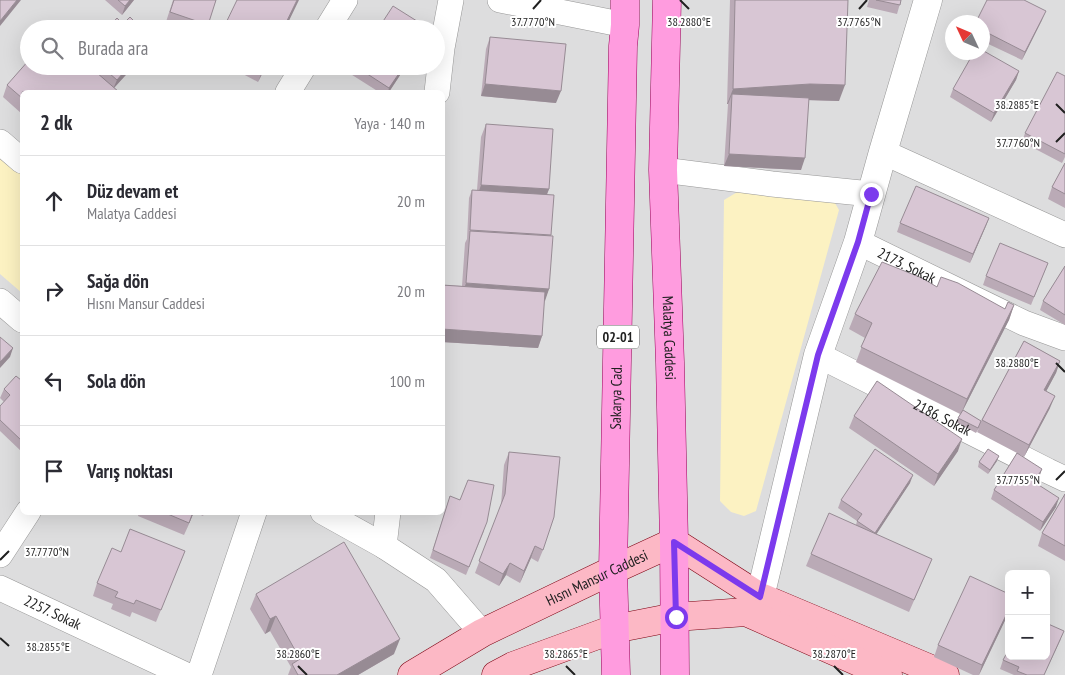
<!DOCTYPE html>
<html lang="tr">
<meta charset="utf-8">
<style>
:root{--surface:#fff;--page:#f7f7f7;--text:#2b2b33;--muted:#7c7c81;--line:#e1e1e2}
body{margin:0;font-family:"PT Sans Narrow",sans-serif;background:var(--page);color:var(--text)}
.controls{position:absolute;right:15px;bottom:15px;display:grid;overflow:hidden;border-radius:8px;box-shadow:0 5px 20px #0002}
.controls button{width:45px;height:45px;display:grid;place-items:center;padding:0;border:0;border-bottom:1px solid var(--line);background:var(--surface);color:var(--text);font:25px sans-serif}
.compass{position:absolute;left:945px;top:15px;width:45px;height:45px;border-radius:50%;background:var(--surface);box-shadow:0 5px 20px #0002;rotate:314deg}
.stop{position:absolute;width:15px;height:15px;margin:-11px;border:4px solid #7c3aed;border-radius:50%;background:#fff}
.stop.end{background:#7c3aed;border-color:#fff;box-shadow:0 1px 5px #0008}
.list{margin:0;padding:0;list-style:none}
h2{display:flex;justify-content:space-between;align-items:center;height:65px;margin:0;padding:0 20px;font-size:21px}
h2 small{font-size:16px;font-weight:400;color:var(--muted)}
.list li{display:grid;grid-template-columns:32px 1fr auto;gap:15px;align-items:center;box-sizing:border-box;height:90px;padding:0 20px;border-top:1px solid var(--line)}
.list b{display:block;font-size:19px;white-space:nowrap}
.list p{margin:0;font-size:16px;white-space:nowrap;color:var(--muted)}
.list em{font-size:16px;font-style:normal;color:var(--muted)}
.icon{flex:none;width:28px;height:28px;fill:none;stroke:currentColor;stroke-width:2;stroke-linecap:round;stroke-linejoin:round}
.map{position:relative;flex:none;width:1065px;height:675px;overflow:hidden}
.search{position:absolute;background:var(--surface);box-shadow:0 5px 20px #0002;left:20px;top:20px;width:425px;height:55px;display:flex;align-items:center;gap:12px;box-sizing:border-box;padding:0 18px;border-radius:28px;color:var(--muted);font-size:19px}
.panel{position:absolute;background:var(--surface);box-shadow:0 5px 20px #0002;left:20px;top:90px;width:425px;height:425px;border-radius:8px}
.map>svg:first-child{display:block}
.residential{fill:#ddddde;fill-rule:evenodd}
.park{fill:#fcf2c2}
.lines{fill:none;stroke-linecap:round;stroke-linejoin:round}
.minor-casing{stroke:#979797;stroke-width:26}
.tertiary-casing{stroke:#979797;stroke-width:29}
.secondary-casing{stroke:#7d0011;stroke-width:29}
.primary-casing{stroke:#9b0059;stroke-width:29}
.minor{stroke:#fff;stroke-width:25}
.tertiary{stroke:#fff;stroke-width:28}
.secondary{stroke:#fcb8c5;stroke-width:28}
.primary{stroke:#ff9cdf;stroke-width:28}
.wall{fill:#baaab6}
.shaded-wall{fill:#978b94}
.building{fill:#d8c6d4;stroke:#978b94}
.route{stroke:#7c3aed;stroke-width:6}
.ticks{fill:none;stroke:#202020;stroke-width:2}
.labels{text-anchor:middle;stroke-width:4;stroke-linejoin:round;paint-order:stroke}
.shield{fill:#fff;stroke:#636363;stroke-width:1}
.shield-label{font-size:14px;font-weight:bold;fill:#202020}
.street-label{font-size:15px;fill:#202020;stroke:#fff}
.ticks-label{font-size:12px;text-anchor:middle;fill:#202020;stroke:#fff;stroke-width:4;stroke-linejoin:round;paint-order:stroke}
</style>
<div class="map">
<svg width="1065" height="675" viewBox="0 0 1065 675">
<rect width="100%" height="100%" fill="#f1e6ec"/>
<path class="residential" d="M0,0H1065V675H0ZM952,22H982V52H952ZM29,29H436V66H29ZM22,92H442V512H22ZM1009,574H1046V656H1009Z"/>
<path class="park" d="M0,156L22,174V293L0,274Z
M744,188L831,196L839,210L756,511L744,516L731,512L720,501L724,200Z"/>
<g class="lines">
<g class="minor-casing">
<g id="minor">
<path d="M500,0L625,25"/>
<path d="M327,29L345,0"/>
<path d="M288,92L304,66"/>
<path d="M437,92L442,48L451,0"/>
<path d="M0,142L22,161"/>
<path d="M883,152L1065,235"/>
<path d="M663,170L772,184L871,194"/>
<path id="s1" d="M858,242L1024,323L1065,338"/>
<path d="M0,301L22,320"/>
<path id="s2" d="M818,355L1048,471L1065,479"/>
<path d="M323,512L384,546L436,580L482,633"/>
<path d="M384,546L388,512"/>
<path d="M0,555L28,512"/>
<path id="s3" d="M0,588L186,675"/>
<path d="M199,675L254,512"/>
</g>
</g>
<g class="tertiary-casing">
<path id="tertiary" d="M760,597L818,355L858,242L883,152L928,0"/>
</g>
<g class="secondary-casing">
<g id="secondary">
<path id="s4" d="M412,675L482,633L613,570L674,542L760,597L945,675"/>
<path d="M496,675L513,666L614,629L675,617L746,612L888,675"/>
</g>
</g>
<g class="primary-casing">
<g id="primary">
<path id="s5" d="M667,0L663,170L670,362L674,542L675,675"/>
<path id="s6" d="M616,675L613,570L623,46L625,25V0"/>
</g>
</g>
<use href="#minor" class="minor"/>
<use href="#tertiary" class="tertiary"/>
<use href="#secondary" class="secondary"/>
<use href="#primary" class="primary"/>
</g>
<path class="wall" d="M105,0H134L122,15Z
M173,0H216L206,29H178L165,25Z
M730,0H848L839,101L809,100L801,170L724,166L728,104H727Z
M869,0H901L897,14L867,7Z
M1042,20L1022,60L982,41V22Z
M490,37L556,103L481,96L486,49Z
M29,66H134L114,88L22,92V114L3,97L7,85Z
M228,66H266L258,82Z
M352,66H406L389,92H379L349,73Z
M1019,71L1016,80L991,122L950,97L953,89Z
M1065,76V157L1062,163L1022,142L1025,133Z
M486,124L549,189L547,195L551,235L549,289L544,301L542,336L538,348L442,342V285L462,286L465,243L467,239L469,198L472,190H477L481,137Z
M1065,163V208L1048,199L1052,187Z
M989,218L970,263L897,232L900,223Z
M1048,263L1031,305L983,285L986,276Z
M1065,266V325L1040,310L1043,301Z
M937,287L1005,309L1014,305L1009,320L963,410L981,421L1024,341L1060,361L1056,373L1046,391L1050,408L1024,457L1019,454L1039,478L1036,483L1056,507L1040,531L991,499L994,490L1017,453L977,432L979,428L976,433L956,422L960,414L856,362L865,338L849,329L855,314Z
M22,378V452L0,431V406L4,402L0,398L4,389L21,380Z
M854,416L958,451L934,486L849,428Z
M509,452L543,550L538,562L531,558L520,583L506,575L499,586L475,573L501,505L504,465Z
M997,461L988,474L978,467L979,462Z
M910,483L876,534L927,571L909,612L806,566L811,554L856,525L857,521L838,508L841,500Z
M1065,494V561L1038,546L1042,533Z
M450,496L484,531L466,575L430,558Z
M139,512H194L184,535L138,516Z
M194,512H205L203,516Z
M185,551L156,622L132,612L130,617L111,609L113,604L93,596L97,583L121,552Z
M256,594L394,654L358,675H288L291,667L270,631L265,634L250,609Z
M1009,594V612L979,675H973L934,657L938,645Z
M1061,639L1044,675H1014L1000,669L1003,660Z"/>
<path class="shaded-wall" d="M17,0H21L0,26V21Z
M130,0H134L122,15L125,6Z
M297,0H299L285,29H283Z
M1046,11L1042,20L1022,60L1025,52Z
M129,66H134L113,89L117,80Z
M264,66H266L258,82L263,69Z
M404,66H406L389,92H388L389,88Z
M1019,71L1016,80L991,122L994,113Z
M485,84L561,91L556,103L481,96Z
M810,84L845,85L839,101L805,100L732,94L728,104H727L733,89Z
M729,154L805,158L801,170L724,166Z
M481,185L549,189L544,201L477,197Z
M989,218L986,226L970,263L973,254Z
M466,283L549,289L545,301L462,295Z
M1014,305L1009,320L961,414L967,399Z
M442,329L542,336L538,348L442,342Z
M13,348L10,357L0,368V362Z
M1060,361L1056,373L1040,403L1044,390Z
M1055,396L1050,408L1024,457L1029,445Z
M962,439L958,451L934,486L938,474Z
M999,456L997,461L988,474L990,470Z
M1042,469L1039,478L1031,490L1034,482Z
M913,475L910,483L872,541L875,533Z
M1059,498L1056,507L1040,531L1043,522Z
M193,512H194L184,535L189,523Z
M535,546L531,558L520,583L524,571Z
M510,563L506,575L499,586L503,574Z
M1009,609V612L979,675L982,665Z
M276,616L270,631L265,634L270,619Z
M400,639L394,654L358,675H337Z"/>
<path class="building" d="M0,0H17L0,21Z
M118,0H130L125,6Z
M174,0H216L208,25L170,12Z
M237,0H297L283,29H223Z
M735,0H848L845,85L810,84L733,89Z
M876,0H901L900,5Z
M987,0H1024L1046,11L1025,52L982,30V22H976Z
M393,6L428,28V29H378Z
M130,17L142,29H107L117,18L123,24Z
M490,37L566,44L561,91L485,84Z
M982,50L1019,71L994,113L953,89L974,52H982Z
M29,60V66H89L119,92H22V98L7,85Z
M101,66H129L117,80Z
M257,66H264L263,69Z
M355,66H404L389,88Z
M1057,72L1065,76V154L1025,133Z
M732,94L809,98L805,158L729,154Z
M486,124L553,129L549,189L481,185Z
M1065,163V194L1052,187Z
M916,186L989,218L973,254L900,223Z
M472,190L554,195L551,235L470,230Z
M470,231L553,236L549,289L466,283Z
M1000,243L1048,263L1034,297L986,276Z
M882,262L922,278L937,287L941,277L958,283L1005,309L1008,302L1014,305L967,399L861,347L872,323L855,314Z
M1065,266V315L1043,301Z
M442,285L545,292L542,336L442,329Z
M0,337L13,348L0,362Z
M1024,341L1060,361L1044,390L1055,396L1029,445L982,420Z
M16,376L21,380L22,378V441L0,420V406L10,395L4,389Z
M877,381L962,439L938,474L854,416Z
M963,410L981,421L978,428L958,418Z
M875,449L913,475L875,533L857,521L862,514L841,500Z
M988,449L999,456L990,470L979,462Z
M509,452L560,457L554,517L543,550L535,546L524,571L510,563L503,574L479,561L505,494Z
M1017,453L1042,469L1034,482L1059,498L1043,522L994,490Z
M468,480L494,485L487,522L469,567L433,550L450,496L460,500Z
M1065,494V546L1042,533Z
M163,512H193L189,523Z
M829,513L932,559L914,600L811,554Z
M130,529L185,551L161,610L136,600L134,604L115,597L118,592L97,583L112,548L121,552Z
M344,542L400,639L337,675H298L292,664L300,659L276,616L270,619L256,594Z
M970,576L1009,594V609L982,665L938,645Z
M1046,623L1064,631L1044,675H1027L1017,671L1019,667L1003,660L1009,649V656H1046Z"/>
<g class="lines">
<path class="route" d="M676,617L674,542L760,597L818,355L858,242L871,194"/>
</g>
<path class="ticks" d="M680,0L689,9M533,9L541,0M859,9L867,0M1056,104L1065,113M1056,142L1065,133M1056,363L1065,372M1056,480L1065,471M0,560L9,551M0,638L9,646M298,666L307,675M566,666L575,675M834,666L843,675"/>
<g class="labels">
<rect class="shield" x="597" y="325.5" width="42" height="23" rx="4"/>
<g class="shield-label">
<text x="618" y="342">02-01</text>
</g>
<g class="street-label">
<text dy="5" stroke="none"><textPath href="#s1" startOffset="54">2173. Sokak</textPath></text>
<text dy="5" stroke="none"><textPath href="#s5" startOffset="338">Malatya Caddesi</textPath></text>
<text dy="5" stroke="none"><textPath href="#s6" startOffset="278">Sakarya Cad.</textPath></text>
<text dy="5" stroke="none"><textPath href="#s2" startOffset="139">2186. Sokak</textPath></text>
<text dy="5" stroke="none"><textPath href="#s4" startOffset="209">Hısnı Mansur Caddesi</textPath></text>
<text dy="5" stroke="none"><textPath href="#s3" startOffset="58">2257. Sokak</textPath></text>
</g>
</g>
<g class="ticks-label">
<text x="689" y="26">38.2880°E</text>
<text x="533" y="26">37.7770°N</text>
<text x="859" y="26">37.7765°N</text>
<text x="1017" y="109">38.2885°E</text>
<text x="1018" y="147">37.7760°N</text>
<text x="1017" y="367">38.2880°E</text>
<text x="1018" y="484">37.7755°N</text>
<text x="47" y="556">37.7770°N</text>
<text x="48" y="651">38.2855°E</text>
<text x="298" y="658">38.2860°E</text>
<text x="566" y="658">38.2865°E</text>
<text x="834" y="658">38.2870°E</text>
</g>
</svg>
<div class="controls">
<button>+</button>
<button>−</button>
</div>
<svg class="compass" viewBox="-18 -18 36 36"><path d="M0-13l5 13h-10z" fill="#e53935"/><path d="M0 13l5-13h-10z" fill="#7c7c81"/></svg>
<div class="stop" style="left:676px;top:617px"></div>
<div class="stop end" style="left:871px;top:194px"></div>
<div class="search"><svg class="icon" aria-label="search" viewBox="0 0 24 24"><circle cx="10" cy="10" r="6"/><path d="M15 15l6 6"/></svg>Burada ara</div>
<section class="panel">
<h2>2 dk<small>Yaya · 140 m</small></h2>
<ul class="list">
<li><svg class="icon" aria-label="ahead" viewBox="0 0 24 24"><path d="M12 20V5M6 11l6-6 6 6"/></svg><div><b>Düz devam et</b><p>Malatya Caddesi</p></div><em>20 m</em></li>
<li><svg class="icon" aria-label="right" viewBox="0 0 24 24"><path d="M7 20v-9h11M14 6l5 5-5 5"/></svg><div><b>Sağa dön</b><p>Hısnı Mansur Caddesi</p></div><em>20 m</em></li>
<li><svg class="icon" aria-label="left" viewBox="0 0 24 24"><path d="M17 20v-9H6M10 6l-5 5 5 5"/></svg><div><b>Sola dön</b></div><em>100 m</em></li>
<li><svg class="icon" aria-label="arrive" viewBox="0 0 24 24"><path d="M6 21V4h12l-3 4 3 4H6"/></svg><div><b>Varış noktası</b></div></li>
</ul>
</section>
</div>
